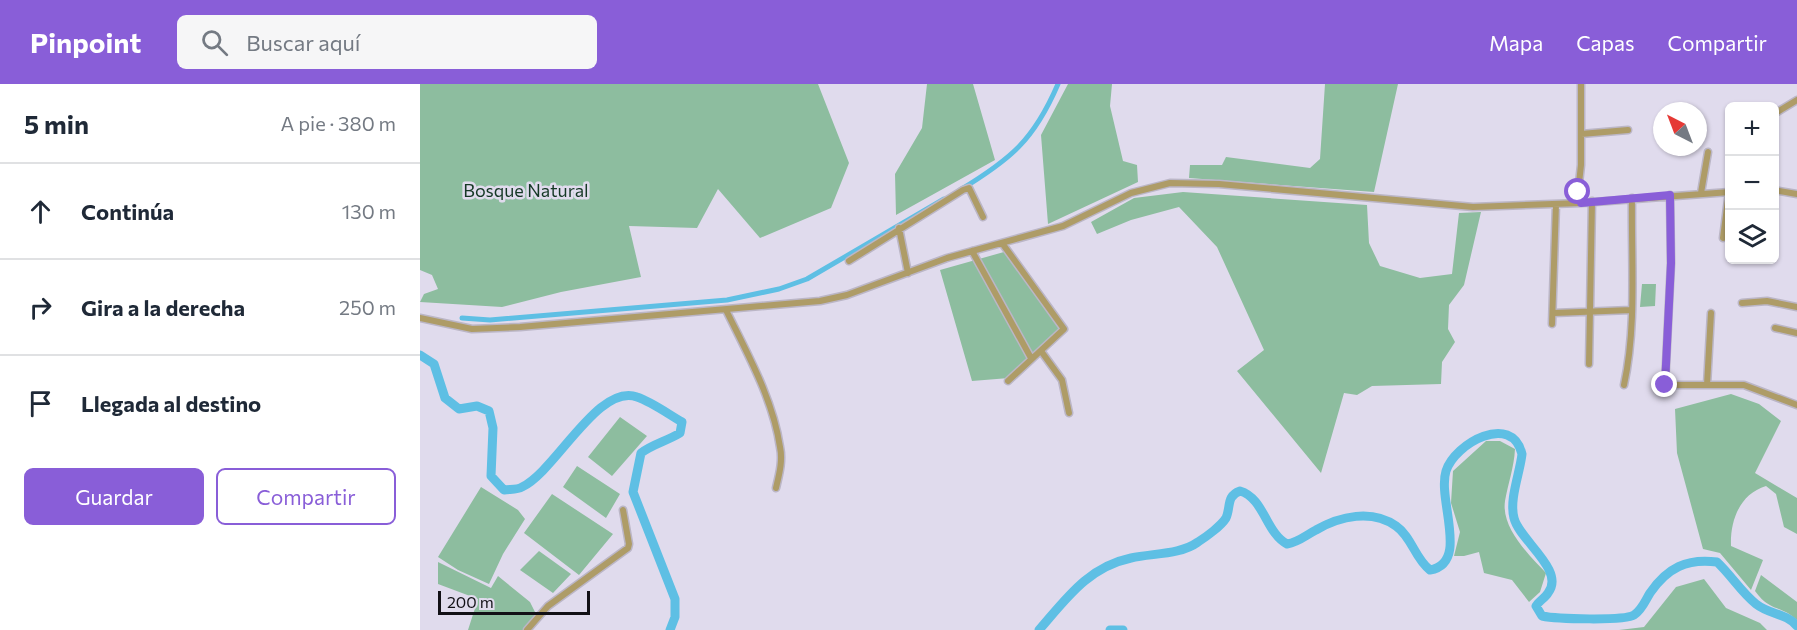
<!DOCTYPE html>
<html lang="es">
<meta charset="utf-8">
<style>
:root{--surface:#fff;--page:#f6f6f7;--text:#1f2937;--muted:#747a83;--line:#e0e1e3;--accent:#895ed8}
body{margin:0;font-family:Commissioner,sans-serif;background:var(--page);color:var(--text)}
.controls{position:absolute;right:18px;top:18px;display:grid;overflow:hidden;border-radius:9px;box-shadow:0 2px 4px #0004}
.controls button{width:54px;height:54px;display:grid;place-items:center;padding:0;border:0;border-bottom:2px solid var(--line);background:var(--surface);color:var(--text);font:30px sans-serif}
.compass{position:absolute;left:1233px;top:18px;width:54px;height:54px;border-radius:50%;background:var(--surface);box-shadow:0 2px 4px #0004;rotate:318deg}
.scale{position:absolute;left:18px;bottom:15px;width:152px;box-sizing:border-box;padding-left:6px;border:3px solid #121016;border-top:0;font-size:16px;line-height:21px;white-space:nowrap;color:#121016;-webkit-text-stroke:4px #e0dbed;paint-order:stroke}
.stop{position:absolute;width:18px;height:18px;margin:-14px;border:4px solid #895ed8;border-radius:50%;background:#fff}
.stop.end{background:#895ed8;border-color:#fff;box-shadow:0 2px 6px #0008}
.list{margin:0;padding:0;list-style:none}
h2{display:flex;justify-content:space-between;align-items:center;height:78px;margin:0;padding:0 24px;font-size:26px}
h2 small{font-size:20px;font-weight:400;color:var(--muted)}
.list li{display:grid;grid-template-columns:39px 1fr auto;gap:18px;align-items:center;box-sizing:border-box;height:96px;padding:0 24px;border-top:2px solid var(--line)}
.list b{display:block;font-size:22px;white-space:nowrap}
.list em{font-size:20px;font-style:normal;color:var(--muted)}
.actions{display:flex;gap:12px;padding:18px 24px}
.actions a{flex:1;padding:14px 0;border:2px solid var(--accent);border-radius:9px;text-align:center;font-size:21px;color:var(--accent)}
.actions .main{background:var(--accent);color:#fff}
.icon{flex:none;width:33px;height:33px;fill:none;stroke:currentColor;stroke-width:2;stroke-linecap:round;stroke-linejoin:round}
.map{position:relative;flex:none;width:1377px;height:546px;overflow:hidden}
header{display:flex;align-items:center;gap:36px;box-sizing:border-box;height:84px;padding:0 30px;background:var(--accent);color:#fff}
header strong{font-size:28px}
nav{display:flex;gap:33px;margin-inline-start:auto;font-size:21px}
.search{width:420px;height:54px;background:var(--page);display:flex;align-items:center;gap:15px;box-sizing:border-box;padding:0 21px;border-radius:9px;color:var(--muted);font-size:22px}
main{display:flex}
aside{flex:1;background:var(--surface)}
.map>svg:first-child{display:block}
.green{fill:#8dbd9f}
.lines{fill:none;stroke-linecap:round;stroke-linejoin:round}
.canal{stroke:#5ebfe4;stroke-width:5}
.river{stroke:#5ebfe4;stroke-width:9}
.minor-casing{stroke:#bbb6c6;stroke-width:9}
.minor{stroke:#ae9c67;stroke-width:6}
.route{stroke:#895ed8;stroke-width:8}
.labels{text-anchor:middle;stroke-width:5;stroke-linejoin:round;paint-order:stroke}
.park-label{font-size:18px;fill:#153825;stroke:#e0dbed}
</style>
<header>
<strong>Pinpoint</strong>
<div class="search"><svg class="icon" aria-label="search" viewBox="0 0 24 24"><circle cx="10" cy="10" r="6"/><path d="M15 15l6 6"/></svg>Buscar aquí</div>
<nav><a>Mapa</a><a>Capas</a><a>Compartir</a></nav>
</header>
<main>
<aside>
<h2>5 min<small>A pie · 380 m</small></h2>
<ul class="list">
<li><svg class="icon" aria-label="ahead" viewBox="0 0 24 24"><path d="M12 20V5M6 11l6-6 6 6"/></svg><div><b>Continúa</b></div><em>130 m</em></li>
<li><svg class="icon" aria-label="right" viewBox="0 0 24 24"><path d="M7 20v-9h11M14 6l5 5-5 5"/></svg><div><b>Gira a la derecha</b></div><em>250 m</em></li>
<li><svg class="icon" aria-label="arrive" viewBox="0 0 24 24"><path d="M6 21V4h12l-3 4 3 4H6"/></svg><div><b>Llegada al destino</b></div></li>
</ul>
<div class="actions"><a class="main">Guardar</a><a>Compartir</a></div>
</aside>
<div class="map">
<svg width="1377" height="546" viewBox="0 0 1377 546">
<rect width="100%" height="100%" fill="#e0dbed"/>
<path class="green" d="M0,0H398L429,79L411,124L340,154L298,105L277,144L209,142L221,193L141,208L82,223L0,218L4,210L18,205L12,191L0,186Z
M507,0H553L575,76L476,131L475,90L502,44Z
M648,0H692L690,22L703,77L717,81L718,98L628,140L621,51Z
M905,0H978L954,108L769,94L770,81H802L806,73L890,84L900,75Z
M763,108L947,121L949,159L960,182L1000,194L1032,190L1039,129L1061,128L1044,201L1029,221L1028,245L1035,258L1022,278L1021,300L952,302L937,311L924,309L901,389L817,287L844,266L797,163L759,123L711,136L677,150L671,138L714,114Z
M591,166L647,244L589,294L552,297L520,186Z
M1222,200H1236L1235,222L1220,223Z
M1311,310L1339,320L1361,337L1335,389L1377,414V450L1364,443L1356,410L1346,402C1320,410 1310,436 1311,462L1343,476L1331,506L1300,469L1283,465L1257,369L1255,325Z
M200,333L227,352L192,392L168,373Z
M1066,357H1080L1095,365C1094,384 1088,399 1085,417C1081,444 1109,471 1126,489L1120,508L1109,518L1092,496L1064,489L1059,468L1044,472H1034L1040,448L1031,419L1033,387Z
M157,382L200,410L186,434L143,403Z
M61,403L98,426L105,435L83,470L69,500L38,486L18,473Z
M132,410L193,450L159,491L104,449Z
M119,467L151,490L133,509L100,486Z
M18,478L71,504L78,492L110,518L116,530L104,546H48L58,515L18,500Z
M1341,491L1377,518V536C1360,520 1351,529 1335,507Z
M1284,495L1306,524L1340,539L1347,546H1199L1224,543L1256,503Z"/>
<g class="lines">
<path class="canal" d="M540,106C591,75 614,56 638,0
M42,234L70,236L307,216L359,205L387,195L524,115"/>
<path class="river" d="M0,271L14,280L25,314L39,325L57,322L69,327L73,344L71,392L84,406C90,405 97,406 102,403C136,387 178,299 217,313C232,318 248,330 262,338L260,349C247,357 233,360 221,369L213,408L255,515V533L250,546
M619,546C646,515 668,483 711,474C733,469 760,471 778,458C786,453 801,442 806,434C811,423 806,412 820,407C844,414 846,449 867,460C879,458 886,451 896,446C920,432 952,425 976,442C992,453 995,475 1010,486C1050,479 1017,416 1026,387C1035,359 1092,328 1102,370C1100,389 1089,415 1094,434C1099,456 1146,486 1128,509C1125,514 1119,517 1116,522L1122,532C1136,535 1205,537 1214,531C1222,526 1225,517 1230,509C1247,484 1267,474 1297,478C1311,491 1321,508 1336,520C1350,531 1366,529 1377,542
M690,546H703"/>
<g class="minor-casing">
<path id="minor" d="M1354,30L1377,16
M1161,50L1208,46
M1354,106L1377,110
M1281,109L1288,68
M1250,111L1251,179L1245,301H1324L1377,321
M1161,119L1158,108L1161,81V0
M479,144L488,189
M1303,154L1309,108
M582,159L644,245L588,297
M552,167L611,274
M429,177L543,106L549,104L563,133
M1322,219L1347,217L1377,223
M306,226C327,269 353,315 360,363C363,377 359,391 356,404
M1134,229L1211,226
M0,234L52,245L100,243L400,217L427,211L527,174L643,142L711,109L750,99L799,100L1053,123L1161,119L1310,108
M1132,240L1136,120
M1355,244L1377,249
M621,267L642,296L649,329
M1169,280L1172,117
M1204,301C1217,241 1211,175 1212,114
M1287,301L1291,229
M107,546L128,522L208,464L209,460L203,426"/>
</g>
<use href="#minor" class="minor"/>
</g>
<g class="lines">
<path class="route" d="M1158,108L1161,119L1250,111L1251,179L1245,301"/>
</g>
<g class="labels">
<g class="park-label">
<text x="106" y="113">Bosque Natural</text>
</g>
</g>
</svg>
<div class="controls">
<button>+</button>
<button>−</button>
<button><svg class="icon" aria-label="layers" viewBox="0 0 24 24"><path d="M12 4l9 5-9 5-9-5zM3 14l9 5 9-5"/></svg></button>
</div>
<svg class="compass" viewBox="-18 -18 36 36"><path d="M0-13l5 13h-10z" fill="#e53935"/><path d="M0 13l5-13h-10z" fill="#747a83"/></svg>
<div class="scale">200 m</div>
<div class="stop" style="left:1158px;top:108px"></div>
<div class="stop end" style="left:1245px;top:301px"></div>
</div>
</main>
